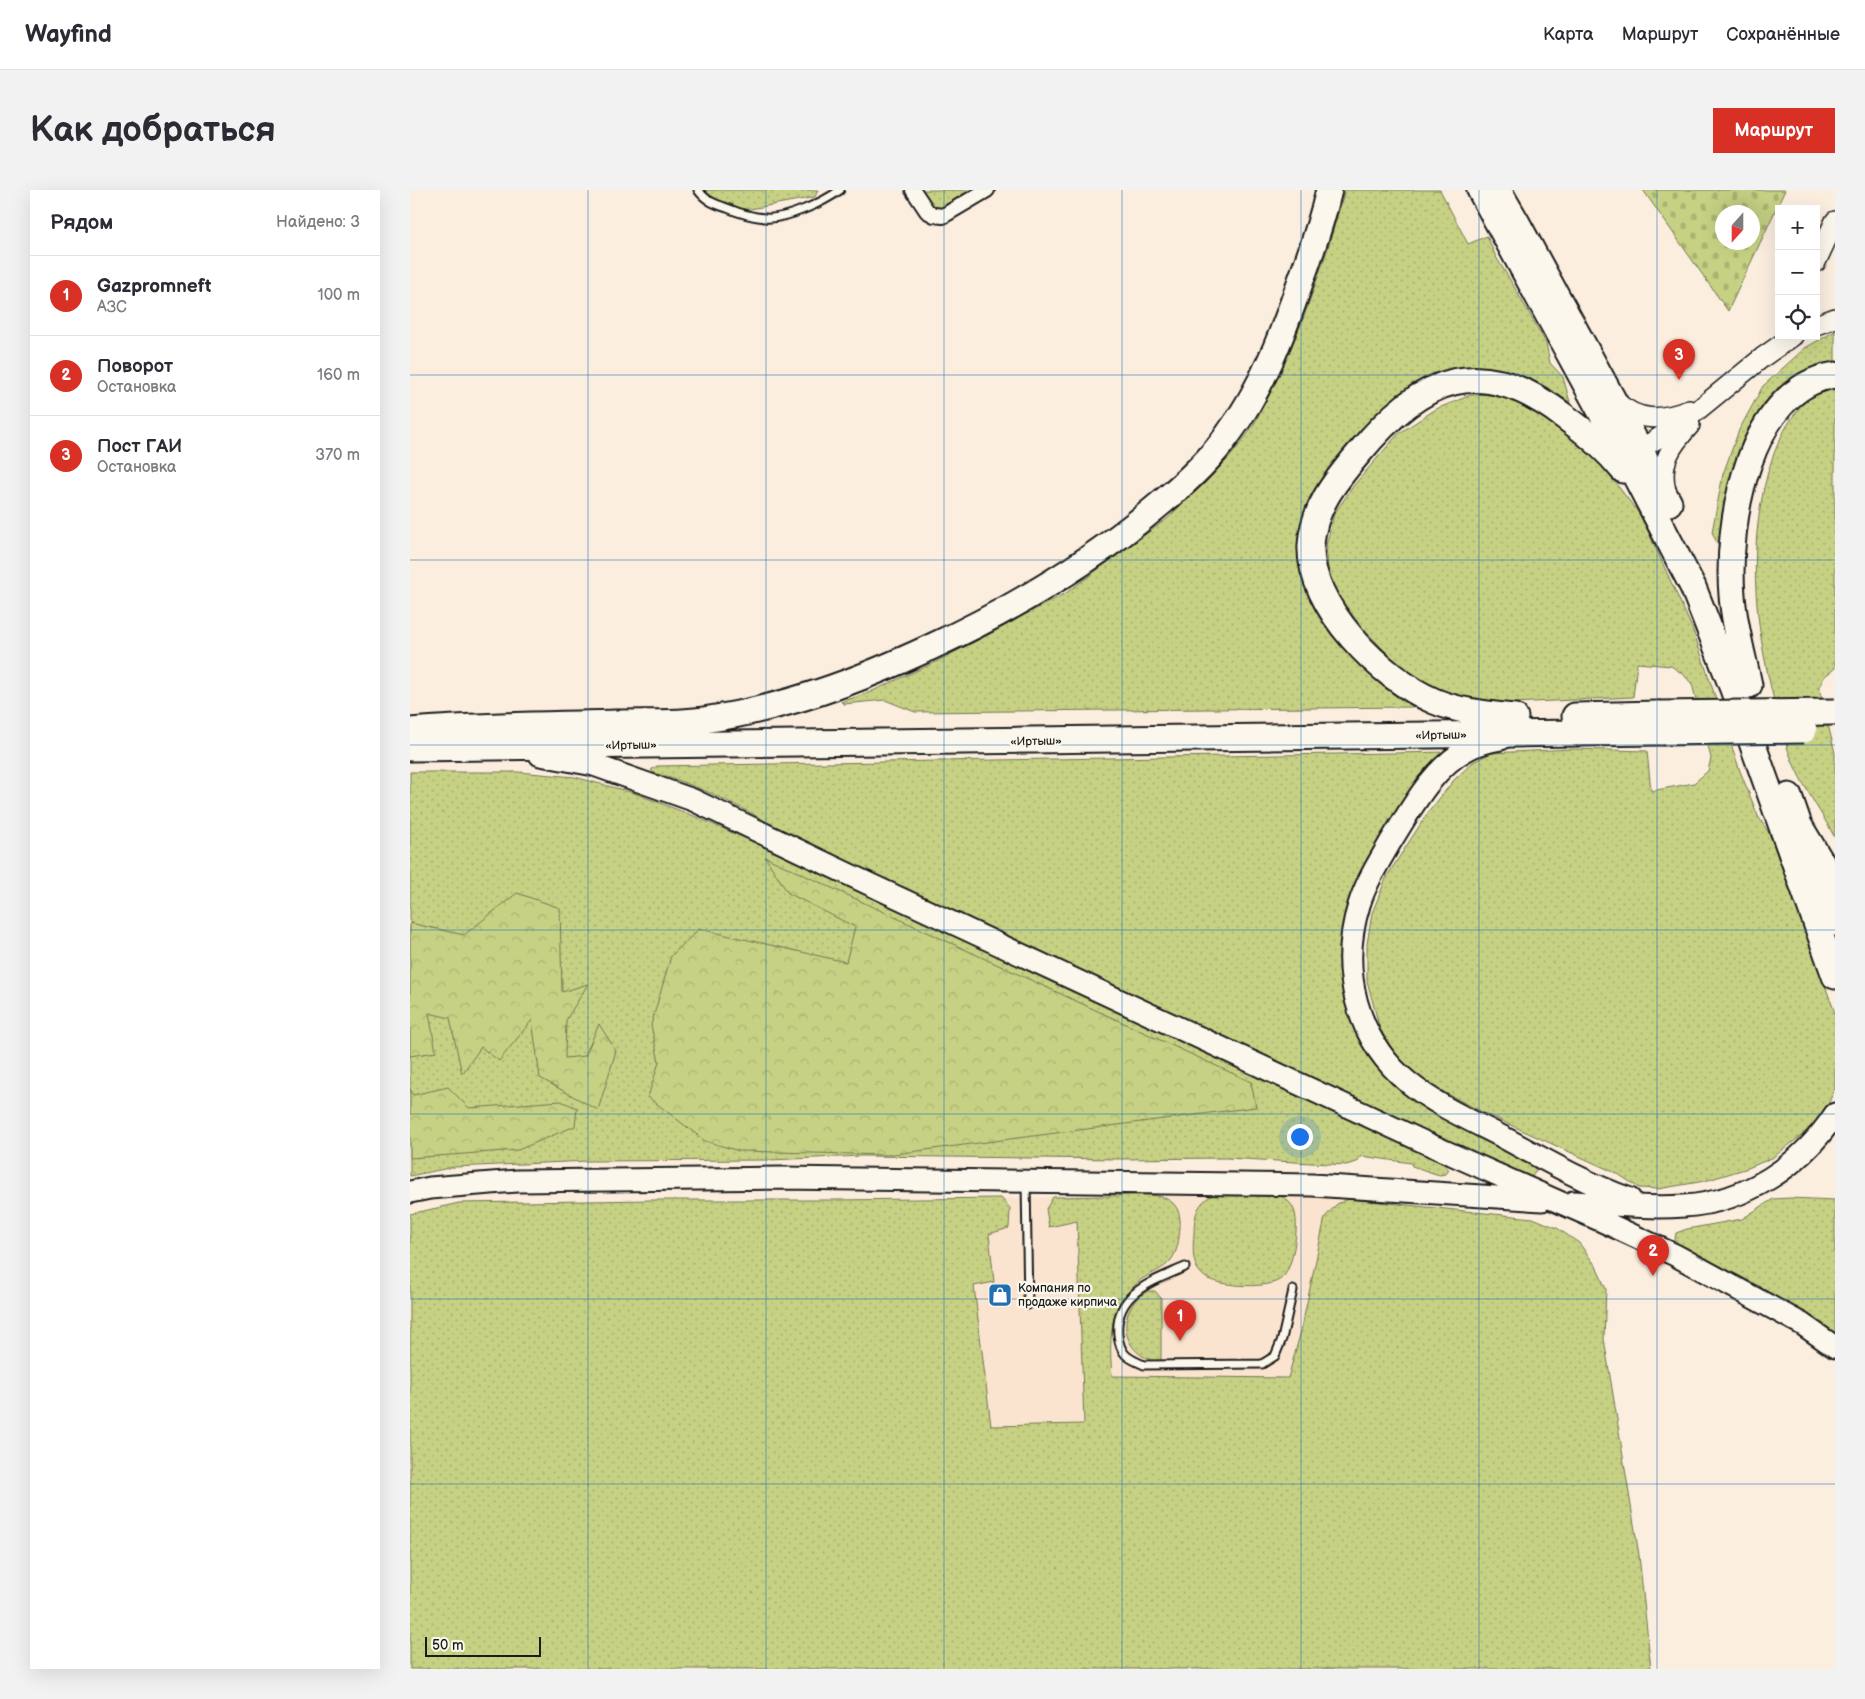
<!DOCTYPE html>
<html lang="ru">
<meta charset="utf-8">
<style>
:root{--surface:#fff;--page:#f2f2f3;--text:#2b2b33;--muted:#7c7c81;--line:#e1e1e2;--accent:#d93025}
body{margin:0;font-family:"Balsamiq Sans",sans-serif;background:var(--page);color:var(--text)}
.controls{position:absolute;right:15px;top:15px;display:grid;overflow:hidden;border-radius:0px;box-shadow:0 5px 20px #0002}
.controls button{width:45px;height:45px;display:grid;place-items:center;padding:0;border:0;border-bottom:1px solid var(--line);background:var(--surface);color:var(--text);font:25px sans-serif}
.compass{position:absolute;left:1305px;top:15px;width:45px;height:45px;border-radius:50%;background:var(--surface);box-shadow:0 5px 20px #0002;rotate:201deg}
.scale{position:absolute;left:15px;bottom:12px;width:116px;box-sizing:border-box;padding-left:5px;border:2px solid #1c1c1c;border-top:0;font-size:14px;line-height:18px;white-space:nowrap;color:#1c1c1c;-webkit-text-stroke:4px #fbf7ec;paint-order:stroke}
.you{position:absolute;left:889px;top:946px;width:18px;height:18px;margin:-12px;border:4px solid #fff;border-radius:50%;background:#1a73e8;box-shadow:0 0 0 8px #1a73e833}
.badge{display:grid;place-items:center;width:32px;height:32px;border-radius:50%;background:var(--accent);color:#fff;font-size:16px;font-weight:700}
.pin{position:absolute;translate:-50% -41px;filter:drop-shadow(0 1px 2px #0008)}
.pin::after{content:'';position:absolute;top:26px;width:18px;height:15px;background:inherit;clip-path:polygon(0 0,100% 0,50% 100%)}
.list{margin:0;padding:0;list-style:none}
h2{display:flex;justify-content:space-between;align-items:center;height:65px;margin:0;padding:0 20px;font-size:21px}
h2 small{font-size:16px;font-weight:400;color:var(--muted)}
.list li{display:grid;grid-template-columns:32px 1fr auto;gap:15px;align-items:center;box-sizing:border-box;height:80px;padding:0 20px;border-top:1px solid var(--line)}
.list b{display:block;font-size:19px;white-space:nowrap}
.list p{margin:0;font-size:16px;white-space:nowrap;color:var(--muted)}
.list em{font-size:16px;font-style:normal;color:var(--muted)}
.icon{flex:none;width:28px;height:28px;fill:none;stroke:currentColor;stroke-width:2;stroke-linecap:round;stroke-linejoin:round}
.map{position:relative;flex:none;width:1425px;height:1479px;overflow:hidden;border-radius:0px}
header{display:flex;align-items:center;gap:30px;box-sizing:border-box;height:70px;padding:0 25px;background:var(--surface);border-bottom:1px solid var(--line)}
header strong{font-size:24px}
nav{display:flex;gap:28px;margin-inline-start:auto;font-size:18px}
.intro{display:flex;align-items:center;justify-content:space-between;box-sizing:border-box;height:120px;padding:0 30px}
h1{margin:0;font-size:35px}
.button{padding:12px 22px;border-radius:0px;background:var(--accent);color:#fff;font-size:18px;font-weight:700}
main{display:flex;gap:30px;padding:0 30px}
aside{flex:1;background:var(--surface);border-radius:0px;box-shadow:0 5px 20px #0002}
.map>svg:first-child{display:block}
.built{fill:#fbe4cf}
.grass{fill:url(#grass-dots);stroke:#717650}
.forest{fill:url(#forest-crowns);stroke:#717650}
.cemetery{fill:url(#cemetery-stones);stroke:#717650;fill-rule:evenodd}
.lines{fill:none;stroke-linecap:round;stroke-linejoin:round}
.lane-casing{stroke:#1c1c1c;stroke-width:11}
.street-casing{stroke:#1c1c1c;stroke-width:18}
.secondary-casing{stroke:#1c1c1c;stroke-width:22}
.primary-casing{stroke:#1c1c1c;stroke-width:25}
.highway-casing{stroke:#1c1c1c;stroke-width:29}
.lane{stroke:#fbf7ec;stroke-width:7}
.street{stroke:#fbf7ec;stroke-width:14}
.secondary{stroke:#fbf7ec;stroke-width:19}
.primary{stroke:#fbf7ec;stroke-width:21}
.highway{stroke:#fbf7ec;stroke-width:25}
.highway-bridge-casing{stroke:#1c1c1c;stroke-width:29;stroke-linecap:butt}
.highway-bridge{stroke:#fbf7ec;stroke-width:25}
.grid{fill:none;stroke:#1f6fb2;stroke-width:1;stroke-opacity:0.55}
.labels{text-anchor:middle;stroke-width:4.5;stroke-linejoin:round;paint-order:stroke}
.street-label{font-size:12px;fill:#1c1c1c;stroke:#fbf7ec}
.poi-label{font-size:12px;fill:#1c1c1c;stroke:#fbf7ec;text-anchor:start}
</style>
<header>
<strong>Wayfind</strong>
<nav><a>Карта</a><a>Маршрут</a><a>Сохранённые</a></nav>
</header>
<div class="intro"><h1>Как добраться</h1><a class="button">Маршрут</a></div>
<main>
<aside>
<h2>Рядом<small>Найдено: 3</small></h2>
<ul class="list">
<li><span class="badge">1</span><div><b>Gazpromneft</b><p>АЗС</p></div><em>100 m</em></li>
<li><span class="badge">2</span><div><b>Поворот</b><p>Остановка</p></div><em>160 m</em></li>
<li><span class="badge">3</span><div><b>Пост ГАИ</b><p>Остановка</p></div><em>370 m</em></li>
</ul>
</aside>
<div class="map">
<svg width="1425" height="1479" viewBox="0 0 1425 1479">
<defs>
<pattern id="grass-dots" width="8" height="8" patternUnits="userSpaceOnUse" patternTransform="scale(1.25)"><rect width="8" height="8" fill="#c6d184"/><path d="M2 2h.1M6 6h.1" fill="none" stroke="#aab371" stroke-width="1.8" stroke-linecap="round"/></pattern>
<pattern id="forest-crowns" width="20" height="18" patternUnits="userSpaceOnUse" patternTransform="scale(1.25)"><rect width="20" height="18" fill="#c6d184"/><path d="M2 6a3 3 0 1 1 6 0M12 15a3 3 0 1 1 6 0" fill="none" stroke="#aab371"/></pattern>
<pattern id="cemetery-stones" width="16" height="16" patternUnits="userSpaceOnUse" patternTransform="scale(1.25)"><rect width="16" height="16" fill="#c6d184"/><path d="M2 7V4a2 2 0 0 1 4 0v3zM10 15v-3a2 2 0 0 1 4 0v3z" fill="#aab371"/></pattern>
</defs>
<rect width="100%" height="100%" fill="#fbeedf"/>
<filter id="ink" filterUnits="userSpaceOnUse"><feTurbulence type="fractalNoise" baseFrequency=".02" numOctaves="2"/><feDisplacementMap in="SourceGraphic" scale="10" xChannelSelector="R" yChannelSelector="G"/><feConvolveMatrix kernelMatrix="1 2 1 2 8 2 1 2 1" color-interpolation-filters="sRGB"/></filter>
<g filter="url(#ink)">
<path class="built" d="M805,1004L939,1009L927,1014L878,1189L702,1186L701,1140L709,1112L730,1090L753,1077L761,1070L766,1061L770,1029L767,1016L760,1009L752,1006Z
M643,1007L636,1019L667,1031L674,1234L581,1236L564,1096L584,1091L579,1044L600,1018L591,1008Z"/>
<path class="grass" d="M287,0H408L405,7L335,20L287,2Z
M512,0H561L526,20Z
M935,0H1030L1058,54L1077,46L1086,67L1099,88L1136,153L1140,173L1153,187L1160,212L1129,193L1103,182L1068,177L967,233L891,366L1002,513L1003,517L505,522L475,510L434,514L431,512L458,503L528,471L656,403L758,328L820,267L843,236L868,188L892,132L917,61Z
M1425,141V176L1382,197L1311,358L1307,353L1302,342L1313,284L1329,240L1353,196L1395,158Z
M1421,198H1425V478L1414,487L1409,498L1425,563V648C1411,621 1392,596 1381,568C1376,556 1373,542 1369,529C1346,446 1335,366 1358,282C1365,257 1377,229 1397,210C1403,205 1413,202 1421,198Z
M1086,204L1112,212L1156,240L1194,278L1231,326L1283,440L1330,581L1348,626L1360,645L1425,823V898L1415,922L1391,946L1362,968L1338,978L1295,991L1248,999L1229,998L1208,984L1072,922L1011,890L985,863L970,839L957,791V754L962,723L977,686L1017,624L1044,590L1063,572L1081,563L1162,559L1237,561L1241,601L1284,593L1298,581L1301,568L1282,494L1273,484L1261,476L1227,473L1223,507L1064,515L1026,503L992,479L950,435L926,403L918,379L916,356L924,324L944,295L988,244L1026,219L1061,205Z
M1039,562L945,701L959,862L1122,974L1126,981L1122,987L1107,983L598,748L383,647C339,621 293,596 244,583L241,580L247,576Z
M0,582H108L165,587L224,603L284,626L341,651L1020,967L1035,975L1039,980L1036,984L1029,985L1002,976L1001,973L951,966L947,972L936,975L816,968L710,969L452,966L359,970L179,971L44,977L0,986Z
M805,1004L871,1006C878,1010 883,1015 885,1023C889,1037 883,1079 872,1088C859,1100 813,1096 798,1089C794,1087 789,1082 787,1078C782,1068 783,1056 784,1044C784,1025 787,1012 805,1004Z
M700,1006C728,1006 773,995 770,1037C769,1049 768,1061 761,1070C754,1079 742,1083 732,1089C726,1093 721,1100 716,1105C713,1108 710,1110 709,1114C699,1135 700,1163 702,1186L878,1188L891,1141L915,1027L927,1014L939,1009L1123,1028L1147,1038L1169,1053L1186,1076L1196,1099L1194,1149L1229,1365L1241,1479H0V1024L49,1013L241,1010H424L591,1008L600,1018L599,1038L579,1044L584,1092L564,1096L581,1236L674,1234L667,1031L639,1037L636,1019L643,1007Z
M1380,1008L1425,1010V1143L1347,1095L1268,1054L1265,1049L1266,1043L1277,1039L1332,1029L1363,1009Z
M738,1101H745L751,1108V1172C711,1168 703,1120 738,1101Z"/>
<path class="forest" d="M355,667L841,892L846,917L477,965L329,961L295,951L238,907L249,872L241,835L261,766L289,739L436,772L445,737L378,703Z
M107,703L150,718L152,802L178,794L156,830L155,868L175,866L189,834L206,861L188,920L130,888L122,830L89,871L71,857L52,884L40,828L19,823L26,862L0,866V733L54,745Z
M38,897L59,918L151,911L167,918L165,936L108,960L0,968V899L3,905Z"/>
<path class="cemetery" d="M1233,0H1375L1318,121ZM1312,22H1342V52H1312Z"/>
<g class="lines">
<g class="lane-casing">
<path id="lane" d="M288,0C296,11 305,14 317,18C329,23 342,27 355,28C375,30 414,12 430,0
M616,993L618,1115
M775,1077C744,1091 704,1102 708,1145C710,1164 717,1168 734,1175L852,1174L865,1166L872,1149L883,1100"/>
</g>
<g class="street-casing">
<path id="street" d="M503,0L517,21L524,25L533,26L577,0"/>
</g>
<g class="secondary-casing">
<path id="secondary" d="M1406,72L1425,31
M1406,135L1425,128
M1205,211C1229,232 1250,231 1279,220
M1231,259L1272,233L1353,167L1383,146
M1256,301C1249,272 1261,256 1280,235"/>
</g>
<g class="primary-casing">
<path id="primary" d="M1091,549C1080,551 1068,554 1058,559C1023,577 1001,619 981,651C969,672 956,692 949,715C929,779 946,850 999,893C1026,915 1060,930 1091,946C1133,969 1175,993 1220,1009
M130,565L184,575L283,610L459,694L1014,952L1192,1031L1265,1065L1392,1134L1425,1157
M1402,669L1425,735
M0,1002L20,998L107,991L372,988L902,995L1132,1010
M1163,1012C1199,1014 1237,1019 1274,1016C1336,1012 1391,976 1425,924"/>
</g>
<g class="highway-casing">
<path id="highway" d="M1070,0L1216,268L1283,397L1323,499L1425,786
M1088,0L1106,31L1259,313
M1339,495C1333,466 1324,436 1322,405C1316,335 1338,198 1425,185
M1165,526L1248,524
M1105,527C1078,524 1050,522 1024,511C972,489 898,416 901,355C903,318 926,290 949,263C1012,186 1071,162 1155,227C1176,242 1197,260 1213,280
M0,541C68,535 137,535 205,533C234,532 265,534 293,530C373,519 448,491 521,457C603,419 676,376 745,318C772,296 799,272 819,243C853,197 873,143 891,90C902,60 912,30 919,0
M0,558L1252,542
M1379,606L1389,635L1425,695"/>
</g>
<use href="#lane" class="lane"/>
<use href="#street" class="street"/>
<use href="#secondary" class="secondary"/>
<use href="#primary" class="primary"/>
<use href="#highway" class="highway"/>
<g class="highway-bridge-casing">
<path id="highway-bridge" d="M1248,524L1425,522
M1252,542L1394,540"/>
</g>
<use href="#highway-bridge" class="highway-bridge"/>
</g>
</g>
<path class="grid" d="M178,0V1479M356,0V1479M534,0V1479M712,0V1479M891,0V1479M1069,0V1479M1247,0V1479M0,185H1425M0,370H1425M0,555H1425M0,740H1425M0,924H1425M0,1109H1425M0,1294H1425"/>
<defs>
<g id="shop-square" transform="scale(1.25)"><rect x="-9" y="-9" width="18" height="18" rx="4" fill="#1f6fb2" stroke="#fbf7ec"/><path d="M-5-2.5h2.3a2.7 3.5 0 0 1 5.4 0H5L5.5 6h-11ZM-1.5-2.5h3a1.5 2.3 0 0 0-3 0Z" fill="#fff"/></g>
</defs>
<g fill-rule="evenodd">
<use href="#shop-square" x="590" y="1105"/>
</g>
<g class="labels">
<g class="street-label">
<text transform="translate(1031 545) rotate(-1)" y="4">«Иртыш»</text>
<text transform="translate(626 551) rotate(-1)" y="4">«Иртыш»</text>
<text transform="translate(221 555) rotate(-1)" y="4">«Иртыш»</text>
</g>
<g class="poi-label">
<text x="608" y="1102">Компания по<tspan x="608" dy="14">продаже кирпича</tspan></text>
</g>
</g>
</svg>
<div class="controls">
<button>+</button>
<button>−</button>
<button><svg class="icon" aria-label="locate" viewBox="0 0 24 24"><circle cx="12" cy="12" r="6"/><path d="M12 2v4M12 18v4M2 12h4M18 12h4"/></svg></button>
</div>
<svg class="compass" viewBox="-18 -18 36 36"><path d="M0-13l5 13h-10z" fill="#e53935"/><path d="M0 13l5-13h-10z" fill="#7c7c81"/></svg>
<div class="scale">50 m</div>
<div class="you"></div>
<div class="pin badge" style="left:770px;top:1151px">1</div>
<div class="pin badge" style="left:1243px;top:1086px">2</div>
<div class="pin badge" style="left:1269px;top:190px">3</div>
</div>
</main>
